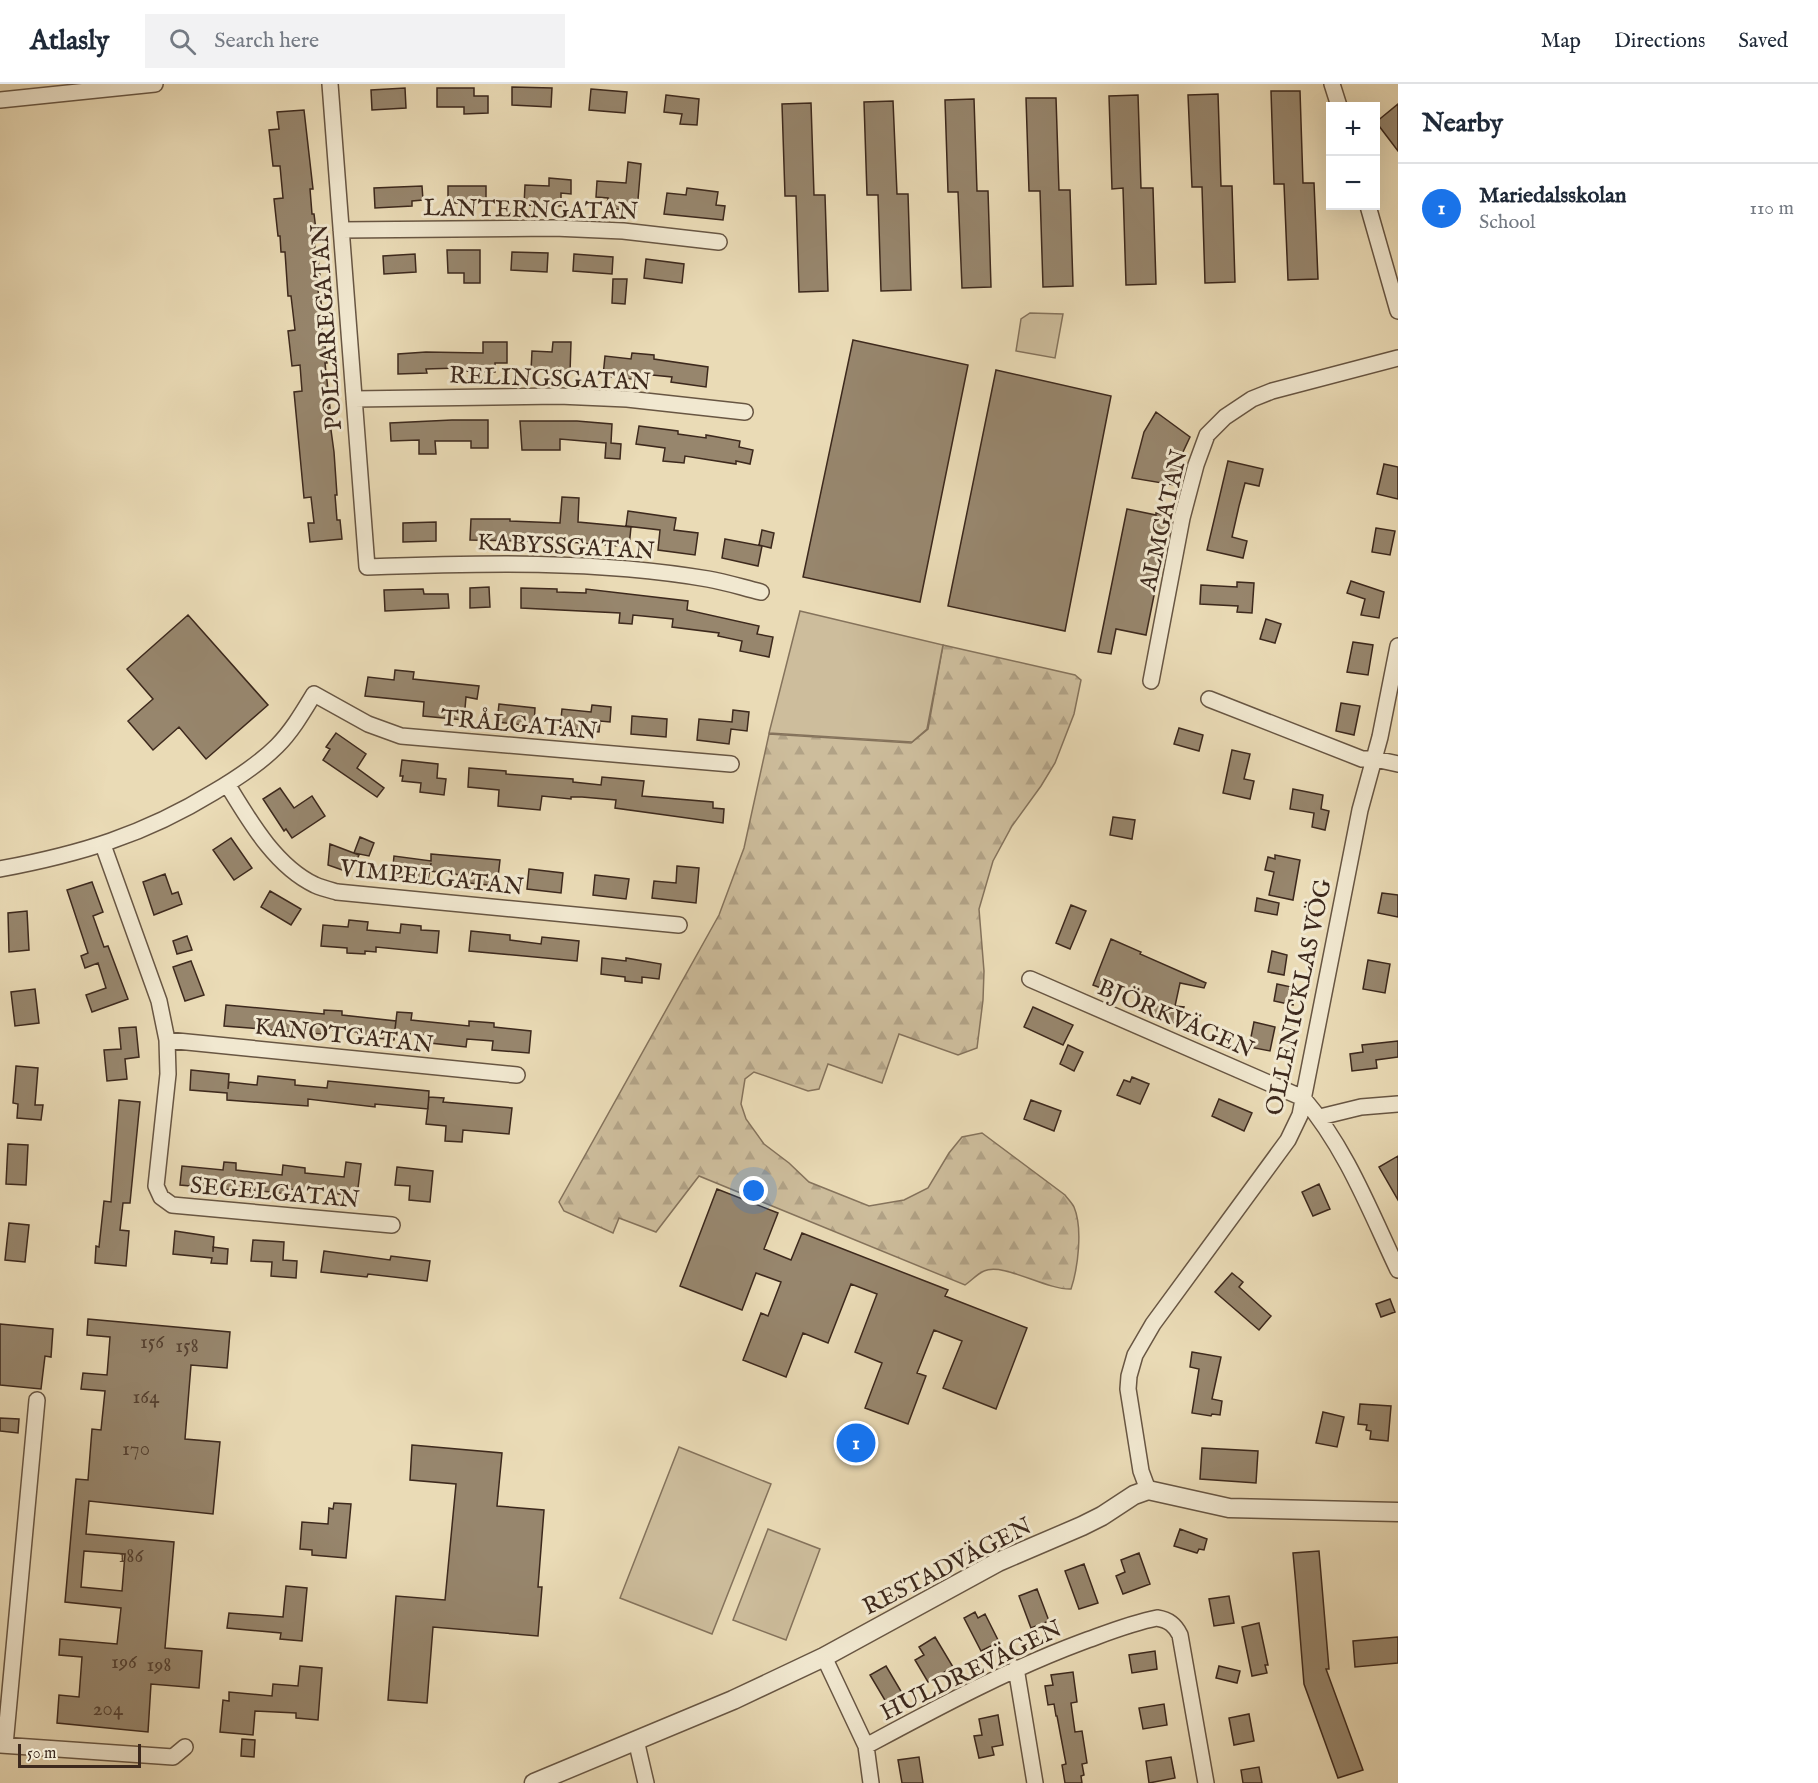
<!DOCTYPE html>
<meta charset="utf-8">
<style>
:root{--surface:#fff;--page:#f2f2f3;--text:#1f2937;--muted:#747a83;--line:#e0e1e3;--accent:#1a73e8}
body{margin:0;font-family:"IM FELL English",serif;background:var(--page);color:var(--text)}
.controls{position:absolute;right:18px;top:18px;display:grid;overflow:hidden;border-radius:0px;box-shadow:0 6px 24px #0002}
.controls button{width:54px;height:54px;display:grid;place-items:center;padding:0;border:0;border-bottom:2px solid var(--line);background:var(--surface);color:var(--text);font:30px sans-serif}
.scale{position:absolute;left:18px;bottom:15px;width:123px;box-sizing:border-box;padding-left:6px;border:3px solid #3d291d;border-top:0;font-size:16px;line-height:21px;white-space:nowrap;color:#3d291d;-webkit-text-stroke:4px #f1e8d0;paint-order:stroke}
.you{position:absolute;left:754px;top:1107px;width:21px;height:21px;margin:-15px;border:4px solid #fff;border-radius:50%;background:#1a73e8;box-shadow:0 0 0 9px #1a73e833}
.badge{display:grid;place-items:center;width:39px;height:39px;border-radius:50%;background:var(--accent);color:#fff;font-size:20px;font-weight:700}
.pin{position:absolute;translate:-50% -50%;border:3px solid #fff;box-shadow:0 2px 6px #0006}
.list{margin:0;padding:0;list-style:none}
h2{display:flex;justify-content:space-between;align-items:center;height:78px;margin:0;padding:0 24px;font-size:26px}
h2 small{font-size:20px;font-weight:400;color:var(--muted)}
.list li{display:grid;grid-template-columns:39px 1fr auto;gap:18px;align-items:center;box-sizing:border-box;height:90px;padding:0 24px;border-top:2px solid var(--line)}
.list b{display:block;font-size:22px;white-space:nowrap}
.list p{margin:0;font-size:20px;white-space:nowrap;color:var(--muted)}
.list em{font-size:20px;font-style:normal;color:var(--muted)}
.icon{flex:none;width:33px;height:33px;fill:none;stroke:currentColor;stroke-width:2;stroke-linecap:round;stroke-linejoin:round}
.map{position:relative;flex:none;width:1398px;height:1699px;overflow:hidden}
header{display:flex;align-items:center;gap:36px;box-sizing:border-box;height:84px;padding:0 30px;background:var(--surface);border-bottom:2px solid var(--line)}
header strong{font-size:28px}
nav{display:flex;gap:33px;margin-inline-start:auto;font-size:21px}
.search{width:420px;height:54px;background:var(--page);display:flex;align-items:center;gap:15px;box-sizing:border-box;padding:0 21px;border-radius:0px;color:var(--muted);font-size:22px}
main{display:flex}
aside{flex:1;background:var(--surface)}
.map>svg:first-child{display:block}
.forest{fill:url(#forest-firs);stroke:#85735c;stroke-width:1.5}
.green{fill:#cdbd9c;stroke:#85735c;stroke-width:1.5}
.building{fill:#97866d;stroke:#3d291d;stroke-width:1.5;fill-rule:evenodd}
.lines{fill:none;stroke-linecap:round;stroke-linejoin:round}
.minor-casing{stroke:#685643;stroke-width:18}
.tertiary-casing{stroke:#685643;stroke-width:21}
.minor{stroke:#f1e8d0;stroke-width:15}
.tertiary{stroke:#f1e8d0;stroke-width:18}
.labels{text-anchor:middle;stroke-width:6;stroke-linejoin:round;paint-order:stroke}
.number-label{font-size:21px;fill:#544031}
.street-label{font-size:24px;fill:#3d291d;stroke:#f1e8d0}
</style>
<header>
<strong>Atlasly</strong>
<div class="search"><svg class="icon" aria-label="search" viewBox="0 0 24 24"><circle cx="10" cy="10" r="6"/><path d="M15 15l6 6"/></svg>Search here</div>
<nav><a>Map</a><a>Directions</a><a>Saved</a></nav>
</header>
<main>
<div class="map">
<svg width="1398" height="1699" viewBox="0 0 1398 1699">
<defs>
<pattern id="forest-firs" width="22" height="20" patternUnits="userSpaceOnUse" patternTransform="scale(1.5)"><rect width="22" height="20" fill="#cdbd9c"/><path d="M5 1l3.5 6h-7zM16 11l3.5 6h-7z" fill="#b1a286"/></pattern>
</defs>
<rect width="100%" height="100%" fill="#eadbb6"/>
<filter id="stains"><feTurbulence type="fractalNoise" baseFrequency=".00333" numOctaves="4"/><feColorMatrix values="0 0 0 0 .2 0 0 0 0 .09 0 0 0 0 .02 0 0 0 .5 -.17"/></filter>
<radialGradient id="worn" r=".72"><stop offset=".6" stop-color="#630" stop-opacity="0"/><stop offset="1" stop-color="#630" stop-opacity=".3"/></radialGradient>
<path class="forest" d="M943,561L1075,591L1081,596L1074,630L1055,679L1041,702L1012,742L993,777L979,825L984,887L983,916L977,964L958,971L899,950L882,999L828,980L819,1005L808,1007L754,988L745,995L741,1020L746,1035L764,1060L789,1079L809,1098L869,1122L904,1116L928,1104L949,1069L962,1053L982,1049L1065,1111C1068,1115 1072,1119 1074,1123C1083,1144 1078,1184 1071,1205C1046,1206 1003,1178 984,1187C977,1190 971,1197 965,1201L699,1092L656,1148L619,1134L613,1149L564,1127L559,1118L719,831L744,764L769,650L911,659L928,645Z"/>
<path class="green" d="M1030,229L1063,230L1055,274L1016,267L1021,235Z
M800,527L943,561L927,645L912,658L769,649Z
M679,1363L771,1400L712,1550L620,1514Z
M768,1445L820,1465L786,1556L733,1536Z"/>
<path class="building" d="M512,3L552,4L551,23L512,21Z
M405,4L406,24L372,26L371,6Z
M437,4H474V12H488V29L464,30V23H437Z
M591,5L627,8L625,29L589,26Z
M1271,7H1300L1303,99H1314L1318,195L1288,196L1284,100H1274Z
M1218,10L1221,102H1232L1235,198L1205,199L1202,103H1192L1188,11Z
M666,11L699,15L697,41L680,40L682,30L664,28Z
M1138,11L1141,104H1153L1156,200L1126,201L1123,104L1112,105L1109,12Z
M1026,14H1056L1059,106H1070L1073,202L1043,203L1040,107H1029Z
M974,15L977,107H988L991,203L962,204L958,108H948L945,16Z
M893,17L897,110H908L911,206L881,207L878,111H867L864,18Z
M811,19L814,111H825L828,207L799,208L796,112H785L782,20Z
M1398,20V67L1376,38Z
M304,26L313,105H310L312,130H314L316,146H313L316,173H318L320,192L317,193L319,217H321L323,236H321L323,261H325L327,279H325L330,324H328L334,368L337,411H335L337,436H340L342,455L310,458L308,439H314L311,413L304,414L294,308L302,307L300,281L292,282L288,247L295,246L291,212H288L285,168H281L280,152H278L274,115L283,114L280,82H273L269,46L279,45L277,28Z
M628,78L641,80L637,127L606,124L608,114L596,113L597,97L626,99Z
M549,94L571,96V110L561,109V122L524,121L525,101L549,102Z
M422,102L423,116L412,117V122L375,124L374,104Z
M448,102H486V119H448Z
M687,104L718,108L716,121L725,122L723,136L664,130L667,109L686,111Z
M447,166H480V199H464V189H448Z
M512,168L548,169L547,188L511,186Z
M415,170L416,188L384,190L383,172Z
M574,170L613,173L612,190L573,187Z
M646,175L684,180L682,199L644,194Z
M613,195H627L625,220L612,219Z
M853,256L968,281L920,518L803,493Z
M483,258H507V279H495V288L458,287V284L426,285L427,289L398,290V270L426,268L483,269Z
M553,258H571L570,289L531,287L532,267L552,268Z
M632,269L654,271V275L708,283L706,303L671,298L672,293L642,290L641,296L603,292L605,272L631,275Z
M996,286L1111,312L1065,547L948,522Z
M1156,328L1190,353L1183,368L1174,401L1132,394L1144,348Z
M452,336H488V364H471V357H435L436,370H419V356L391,357L390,339Z
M520,337H577L612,340L611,359L621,360L620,375L605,374L606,359L560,355V366H522Z
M639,342L678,347V350L706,354V351L740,357L739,363L753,366L750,380L736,377V380L685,372L684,379L663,377L665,364L636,360Z
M1228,377L1263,385L1259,402L1245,399L1239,422L1232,453L1247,457L1243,474L1207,466Z
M1384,380L1398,383V415L1377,410Z
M562,413L579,414L578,438L631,443L629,463L568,458L470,456L471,435H510V437L560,439Z
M1127,425L1156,431V429L1170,432L1146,551L1116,545L1111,570L1098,568Z
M628,427L676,434L674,446L698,449L695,471L658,466L660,446L626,442Z
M436,438V457L403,458V439Z
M1376,444L1395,447L1390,471L1372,468Z
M762,446L774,449L771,464L759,461Z
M725,455L762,462L758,482L722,474Z
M1351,497L1384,508L1379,534L1361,531L1365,515L1347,509Z
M1237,498L1254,499L1252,529L1237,528L1238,522L1200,520L1201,501L1237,503Z
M489,503L490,523L470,524V504Z
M521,504L557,505V508L586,509V505L688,517L687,526L759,542L757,550L773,553L769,573L740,567L742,557L718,552L719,549L672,543L673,535L633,531L632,540L619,539L620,529L521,524Z
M423,505L424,510H448L449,524L385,527L384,506Z
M188,531L268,621L206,675L179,643L153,666L128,637L153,615L127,585Z
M1266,535L1281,540L1275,559L1260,555Z
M1353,558L1373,561L1368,591L1347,588Z
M395,586L414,588L413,595L479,602L477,615L466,613L464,636L423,632L424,618L365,612L368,593L394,596Z
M1341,619L1360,622L1354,651L1336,647Z
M499,620L535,624L534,642L497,638Z
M592,621L611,623L610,638L600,637L599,648L560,644L562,625L591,628Z
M733,626L749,628L747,647L731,645L729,660L697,656L699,635L732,638Z
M632,632L667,635L666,653L631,650Z
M1179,644L1203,651L1199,667L1174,660Z
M336,649L366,670L357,684L384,704L377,713L323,676L330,665L326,663Z
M1232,666L1250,670L1244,695L1254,697L1250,715L1223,709Z
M402,676L438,680L437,694L446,695L444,711L420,708L421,699L402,697L403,692H400Z
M469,684L506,687V690L573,695V698L601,701L602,693L644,697L642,712L713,718V724L724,725L723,739L615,724L616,716L582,713H571V715L542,712L540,726L498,722L499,706L468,703Z
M280,704L294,724L312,712L325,732L292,754L286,745L284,747L263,715Z
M1293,705L1323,711L1321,725L1329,727L1325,746L1312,743L1314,729L1290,725Z
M1113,733L1135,736L1132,755L1110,751Z
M360,753L374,759L369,772L354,769Z
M231,754L252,784L234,796L213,766Z
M330,760L359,771L351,789L328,781Z
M431,770L500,776L497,802L460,798L461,791L430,787L431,779L428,797L392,792L394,772L431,777Z
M1275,771L1300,776L1293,816L1269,811L1274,788L1265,786L1268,773L1275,775Z
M677,782L699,784L696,819L652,814L654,797L676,799Z
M529,785L563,789L561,809L527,805Z
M165,790L172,810L178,808L182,820L154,831L143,798Z
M595,791L629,795L626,815L593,811Z
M92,798L103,828L93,832L104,863L108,862L128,915L92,928L86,911L106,904L98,879L85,884L81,872L88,869L67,806Z
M270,807L301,825L291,841L261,823Z
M1382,809L1398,811V833L1378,829Z
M1257,814L1279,819L1277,831L1255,827Z
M1071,821L1086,827L1070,865L1056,859Z
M27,827L29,866L9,868L8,829Z
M349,836L368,838L367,846L400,849L401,840L421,842V846L439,847L437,869L376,863V868L365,867V870L347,869V864L321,862L323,841L348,843Z
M471,847L510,851V856L541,860L542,853L579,857L577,877L469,867Z
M187,852L192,866L177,870L173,857Z
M1111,855L1141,868L1140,870L1206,899L1204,904L1180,899L1175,922L1184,923L1177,940L1140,924L1145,912L1118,900L1114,909L1093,901Z
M1272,867L1287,871L1284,891L1268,888Z
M602,874L626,877V874L661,880L659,895L642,893V899L625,897V893L601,890Z
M1368,876L1390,880L1385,909L1363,905Z
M191,877L204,911L185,917L173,883Z
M1277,900L1296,904L1293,921L1274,917Z
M35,905L39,939L15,942L11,908Z
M226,921L324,930V926L342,927V931L396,937L395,945L397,928L412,929L411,936L469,942V937L494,939V943L531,947L529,969L492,966L493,957L467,955L466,963L430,959L431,952L395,948L394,956L358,952V948L323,945L322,950L224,942Z
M1033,923L1073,941L1063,961L1024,943Z
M1254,938L1275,943L1270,967L1249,963Z
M136,943L139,973L125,975L127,995L107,997L104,966L121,965L119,944Z
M1398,957V973L1376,976L1377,984L1352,987L1350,970L1363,968L1362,961Z
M1068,961L1083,968L1074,987L1060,980Z
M16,982L38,984L35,1021H43L41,1036L17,1034L18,1020L13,1019Z
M191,986L229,990L228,1005L229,998L257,1001L258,992L295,996V1001L327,1004L328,997L429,1007L428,1025L375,1020V1023L308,1015V1022L227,1016V1009L190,1006Z
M1132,993L1149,1000L1140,1020L1117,1011L1124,996L1130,998Z
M429,1013L444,1014L443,1018L512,1024L509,1050L463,1046L462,1058L445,1057L446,1042L426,1040Z
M1219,1015L1252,1029L1244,1047L1212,1032Z
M119,1016L140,1018L130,1119H123L120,1146L129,1147L126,1182L95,1179L96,1162L99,1163L104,1117L111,1118Z
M1031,1016L1061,1027L1054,1047L1024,1035Z
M8,1060L28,1061L26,1101L6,1100Z
M1398,1072V1116L1379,1083Z
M224,1078L236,1079V1086L282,1091L283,1081L305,1084V1089L344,1093L346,1078L361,1080L357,1112L290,1105L289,1110L234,1104V1106L180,1101L182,1082L223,1086Z
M397,1083L433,1087L430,1118L409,1116L410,1102L395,1101Z
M1319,1100L1330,1125L1313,1132L1302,1108Z
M717,1105L778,1129L764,1165L791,1176L802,1149L948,1206L945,1212L1027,1244L996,1325L943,1304L962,1257L934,1246L917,1289L926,1292L908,1340L865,1324L882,1279L855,1268L877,1210L851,1200L828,1259L803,1249L786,1293L743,1276L761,1229L768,1232L781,1198L756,1189L742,1226L680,1202Z
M9,1139L29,1141L25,1178L5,1176Z
M175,1147L214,1153L213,1168V1163L228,1165L227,1180L211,1179L212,1174L173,1170Z
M253,1156L284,1158L283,1176L297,1177L296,1194L271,1192L272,1178L251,1177Z
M324,1167L390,1176L391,1172L430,1177L427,1197L368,1190L367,1193L321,1188Z
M1232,1189L1243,1198L1239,1203L1271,1232L1259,1246L1215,1208Z
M1390,1215L1395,1228L1381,1233L1376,1220Z
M88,1235L230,1248L227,1284L191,1281L185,1355L220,1358L213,1430L89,1417L86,1450L174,1458L165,1564L202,1567L199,1604L151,1600L148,1648L57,1639L59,1611L79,1613L82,1573L59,1571L60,1555L117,1560L121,1524L65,1518L76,1395L88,1396L92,1345L101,1346L105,1307L81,1305L83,1289L107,1291L110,1253L87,1251ZM84,1467L125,1470L122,1507L81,1503Z
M0,1240L53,1245L51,1273L45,1272L41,1305L0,1301Z
M1192,1268L1221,1273L1212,1315L1222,1317L1220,1331L1212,1330L1211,1332L1192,1329L1199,1285L1190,1283Z
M1360,1320L1391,1322L1388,1357L1370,1355L1371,1347L1366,1346L1367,1341L1358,1340Z
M1323,1328L1344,1333L1337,1363L1316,1359Z
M0,1334L19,1335L18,1349L0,1347Z
M412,1361L502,1369L497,1422L544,1426L538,1503H542L538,1552L433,1543L427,1619L388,1616L396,1512L445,1516L456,1400L410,1396Z
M1202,1364L1258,1367L1256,1399L1200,1395Z
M334,1419L351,1420L346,1474L312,1471V1466L300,1465L302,1438L328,1440L329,1424L333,1425Z
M1180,1445L1207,1455L1204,1466L1199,1465L1197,1469L1174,1462Z
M1319,1467L1329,1585H1326L1363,1686L1338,1694L1304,1600L1296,1502L1293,1469Z
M1139,1469L1150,1500L1123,1510L1116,1492L1125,1488L1121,1476Z
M1084,1480L1098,1519L1079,1525L1065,1487Z
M286,1502L307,1504L302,1557L280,1555L281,1549L227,1544L229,1529L283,1533Z
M1037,1505L1049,1537L1031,1544L1019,1512Z
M1229,1512L1234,1539L1214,1542L1209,1515Z
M975,1528L978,1534L985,1530L999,1558L981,1567L964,1534Z
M1259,1539L1268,1581H1265L1267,1589L1252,1592L1242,1543Z
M935,1553L953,1583L928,1598L915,1576L924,1571L919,1563Z
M1398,1553V1579L1355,1583L1353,1557Z
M1155,1567L1157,1585L1132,1589L1129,1571Z
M300,1582L322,1584L318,1636L296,1634V1629L255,1627L253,1651L220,1648L223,1616L229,1617V1608L272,1612L273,1600L298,1602Z
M886,1582L902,1609L886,1618L870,1591Z
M1219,1582L1240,1587L1237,1599L1216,1594Z
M1073,1588L1077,1618L1071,1619L1075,1648L1082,1647L1087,1679L1082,1680L1084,1691L1081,1692L1082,1699H1065L1062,1681L1066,1680L1057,1632H1056L1054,1620L1048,1621L1045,1602L1053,1601L1051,1591Z
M1164,1620L1167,1641L1143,1645L1139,1624Z
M1249,1630L1254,1657L1234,1661L1229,1634Z
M998,1631L1003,1661L992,1663L994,1671L979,1674L974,1652L982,1651L979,1635Z
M242,1655L255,1656L254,1673L241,1672Z
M919,1673L923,1699H902L898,1676Z
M1171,1673L1175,1694L1149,1699L1146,1677Z
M1259,1683L1262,1699H1243L1241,1686Z"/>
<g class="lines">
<g class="minor-casing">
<path id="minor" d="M330,0L367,483C481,479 596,476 708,495C726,498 744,504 761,508
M1332,0L1339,22
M0,16L155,0
M1368,122L1398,227
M341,146L554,144L623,147L719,158
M354,315L559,312L627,315L745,328
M1151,597L1182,434L1196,381L1207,351L1225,333L1252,315L1272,307L1398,274
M1209,615L1362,675H1375L1398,680
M227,700C249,736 275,782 315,801C322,804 330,806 337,808L679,841
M103,761L159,917L167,956L168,990L156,1102L161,1113L172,1121L392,1141
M0,785C80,770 144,751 214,708C236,695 259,680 277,662C292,647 303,628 314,610L368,640L401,652L731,680
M1030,895L1303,1014C1346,1064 1370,1127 1398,1186
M167,956L517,991
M1320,1033L1361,1023L1398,1020
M1148,1406L1141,1387L1128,1305L1129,1292L1135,1271L1153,1240L1288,1056L1300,1031L1360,726L1380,653L1398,562
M824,1573L866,1662L871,1699
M1016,1584L1035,1699
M636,1656L646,1699
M0,1661L173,1673L185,1663
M5,1661L37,1316
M866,1662C937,1624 1007,1586 1082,1558C1107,1549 1131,1539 1157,1534C1169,1536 1175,1541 1180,1551L1206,1699"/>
</g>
<g class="tertiary-casing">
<path id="tertiary" d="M534,1699L733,1616L824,1573L998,1478L1082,1442L1102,1432L1134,1411L1148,1406L1229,1424L1398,1428"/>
</g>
<use href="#minor" class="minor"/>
<use href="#tertiary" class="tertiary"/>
</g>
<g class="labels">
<g class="number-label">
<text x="152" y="1264">156</text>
<text x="187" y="1268">158</text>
<text x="146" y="1319">164</text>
<text x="136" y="1371">170</text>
<text x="131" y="1478">186</text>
<text x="124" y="1584">196</text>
<text x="159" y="1587">198</text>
<text x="108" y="1631">204</text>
</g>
<g class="street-label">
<text transform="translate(531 125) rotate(1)" y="8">LANTERNGATAN</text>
<text transform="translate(326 243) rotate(-94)" y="8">POLLAREGATAN</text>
<text transform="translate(550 294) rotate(2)" y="8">RELINGSGATAN</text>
<text transform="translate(1163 436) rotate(-77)" y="8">ALMGATAN</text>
<text transform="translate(566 462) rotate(3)" y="8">KABYSSGATAN</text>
<text transform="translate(519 640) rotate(5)" y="8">TRÅLGATAN</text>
<text transform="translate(432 793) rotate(6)" y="8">VIMPELGATAN</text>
<text transform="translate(1298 913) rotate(-78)" y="8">OLLENICKLAS VÖG</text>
<text transform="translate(1176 934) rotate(23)" y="8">BJÖRKVÄGEN</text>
<text transform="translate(344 951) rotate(6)" y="8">KANOTGATAN</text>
<text transform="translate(275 1108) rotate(5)" y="8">SEGELGATAN</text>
<text transform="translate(947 1482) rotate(-27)" y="8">RESTADVÄGEN</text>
<text transform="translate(971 1586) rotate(-26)" y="8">HULDREVÄGEN</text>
</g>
</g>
<rect width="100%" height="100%" filter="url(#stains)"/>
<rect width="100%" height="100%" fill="url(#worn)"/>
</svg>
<div class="controls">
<button>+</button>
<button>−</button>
</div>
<div class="scale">50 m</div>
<div class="you"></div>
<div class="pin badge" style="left:856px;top:1359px">1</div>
</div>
<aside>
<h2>Nearby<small></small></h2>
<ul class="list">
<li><span class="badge">1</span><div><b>Mariedalsskolan</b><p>School</p></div><em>110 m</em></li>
</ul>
</aside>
</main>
